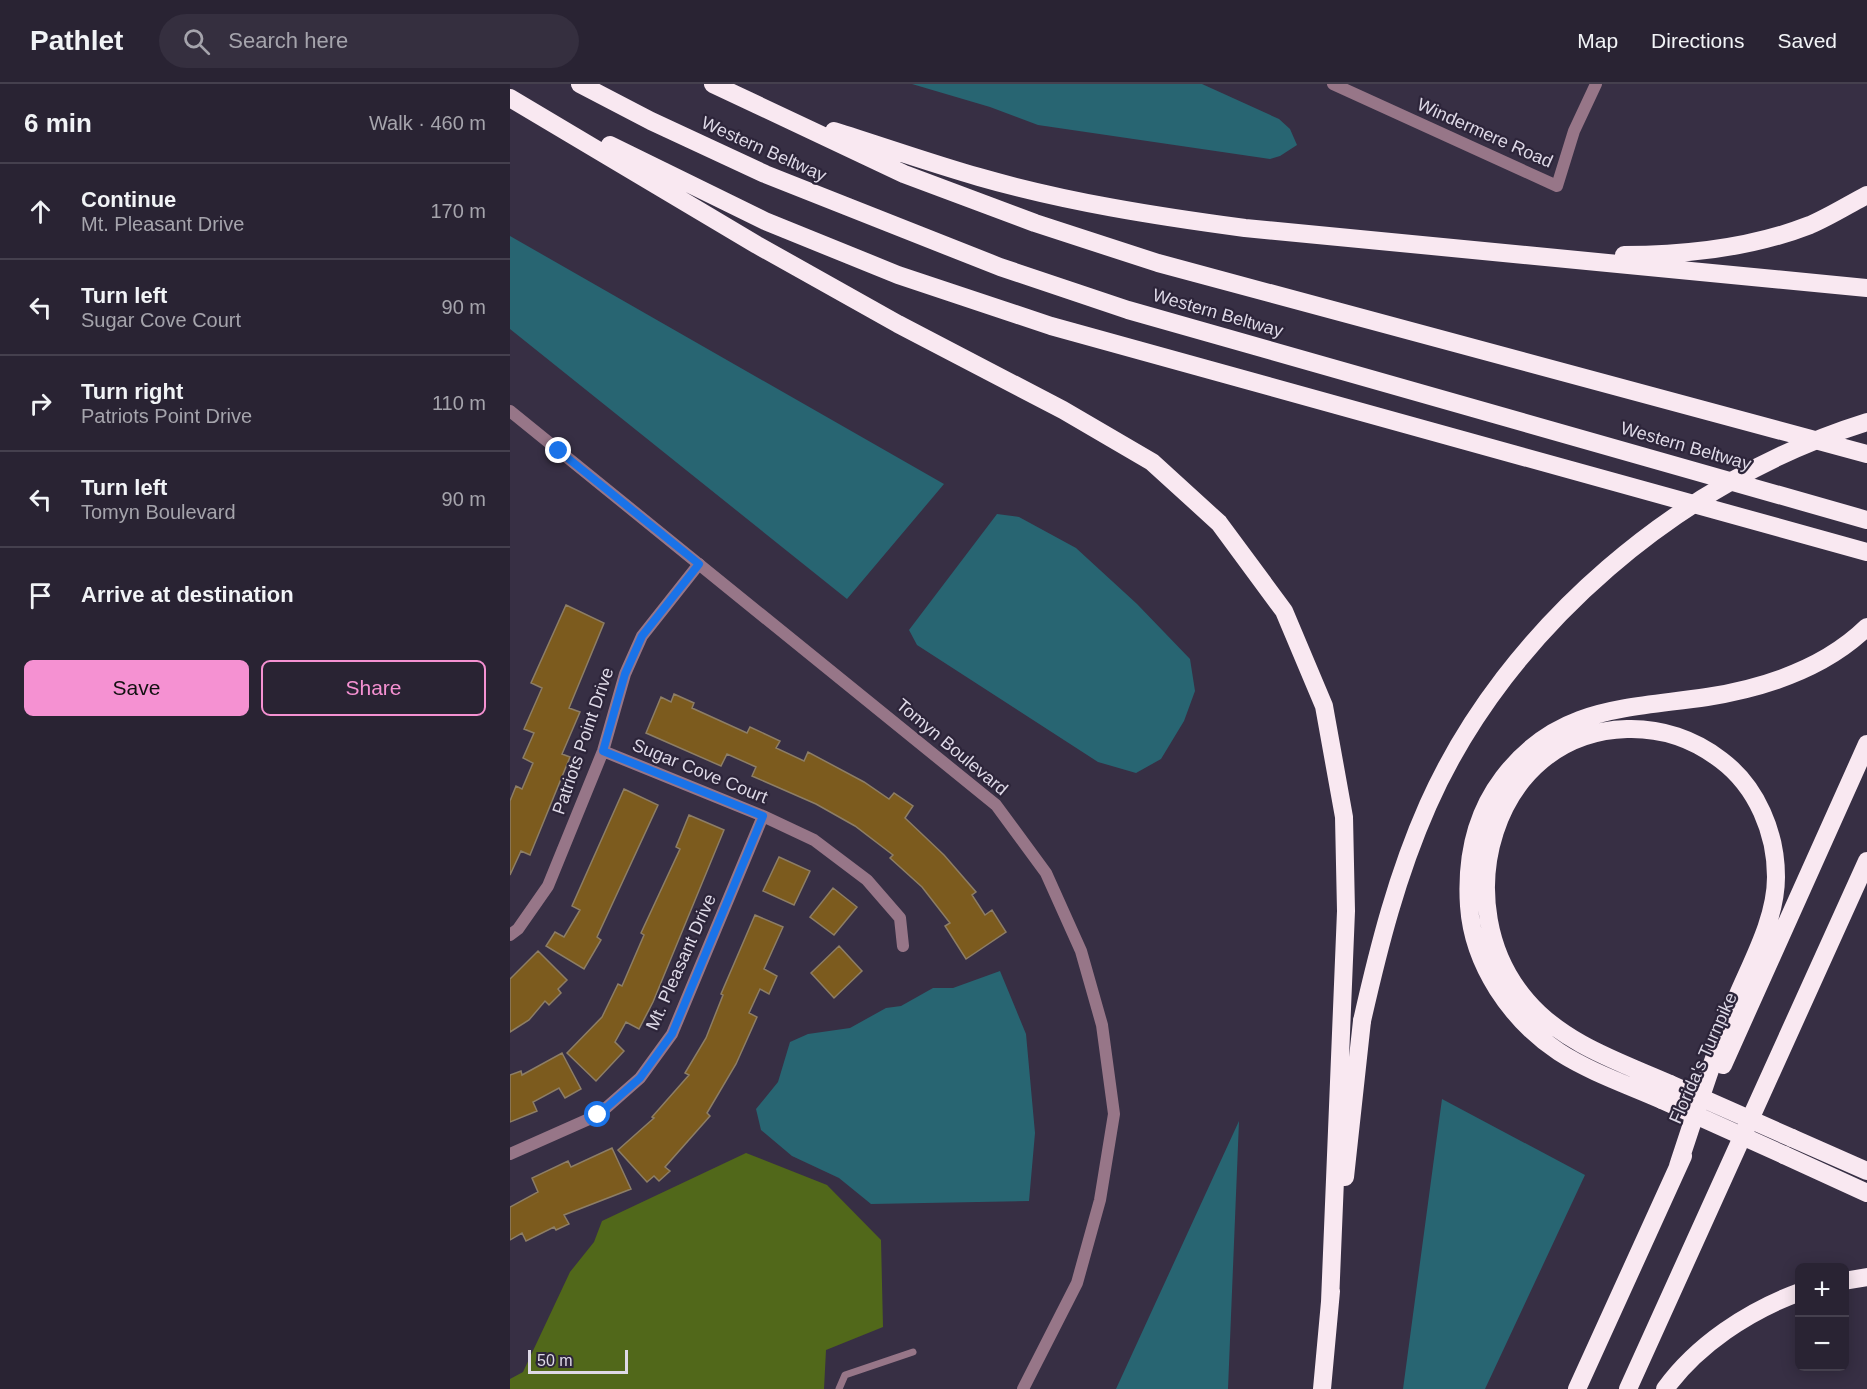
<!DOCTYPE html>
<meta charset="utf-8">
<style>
:root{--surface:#292333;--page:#352f3f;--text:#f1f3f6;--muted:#a5a4ac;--line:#45404e;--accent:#f591d2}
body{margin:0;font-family:Helvetica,sans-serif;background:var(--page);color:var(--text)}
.controls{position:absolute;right:18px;bottom:18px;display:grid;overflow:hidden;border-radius:9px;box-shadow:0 3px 15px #0003}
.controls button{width:54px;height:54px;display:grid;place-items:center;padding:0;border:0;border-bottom:2px solid var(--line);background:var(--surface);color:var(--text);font:30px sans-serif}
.scale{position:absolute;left:18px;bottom:15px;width:100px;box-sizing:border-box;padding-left:6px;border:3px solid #ded9e7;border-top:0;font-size:16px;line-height:21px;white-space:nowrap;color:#ded9e7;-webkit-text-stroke:4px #2d253a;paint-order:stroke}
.stop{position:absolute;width:18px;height:18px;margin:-14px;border:4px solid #1a73e8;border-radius:50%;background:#fff}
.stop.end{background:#1a73e8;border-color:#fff;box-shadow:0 2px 6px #0008}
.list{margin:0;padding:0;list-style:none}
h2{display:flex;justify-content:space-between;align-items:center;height:78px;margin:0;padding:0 24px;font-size:26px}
h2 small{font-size:20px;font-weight:400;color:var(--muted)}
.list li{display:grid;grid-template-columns:39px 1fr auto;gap:18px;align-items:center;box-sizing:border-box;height:96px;padding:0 24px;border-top:2px solid var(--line)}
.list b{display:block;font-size:22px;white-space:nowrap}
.list p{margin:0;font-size:20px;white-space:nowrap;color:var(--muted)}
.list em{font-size:20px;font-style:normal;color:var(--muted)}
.actions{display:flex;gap:12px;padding:18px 24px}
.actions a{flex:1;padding:14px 0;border:2px solid var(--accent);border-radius:9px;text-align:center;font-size:21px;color:var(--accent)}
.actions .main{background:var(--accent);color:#111}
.icon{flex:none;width:33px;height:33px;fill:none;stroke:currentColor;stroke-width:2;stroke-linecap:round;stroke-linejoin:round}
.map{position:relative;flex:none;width:1357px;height:1305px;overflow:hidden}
header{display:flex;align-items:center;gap:36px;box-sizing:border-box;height:84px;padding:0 30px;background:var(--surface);border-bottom:2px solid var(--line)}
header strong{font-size:28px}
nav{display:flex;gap:33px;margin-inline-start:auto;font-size:21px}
.search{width:420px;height:54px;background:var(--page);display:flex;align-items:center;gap:15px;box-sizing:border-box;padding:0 21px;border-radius:33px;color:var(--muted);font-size:22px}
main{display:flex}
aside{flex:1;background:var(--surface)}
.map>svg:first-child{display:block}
.green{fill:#51681a}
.water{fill:#286572}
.building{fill:#7c5b1e;stroke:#8d7e66;stroke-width:1.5}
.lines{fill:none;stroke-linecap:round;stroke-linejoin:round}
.service{stroke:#977688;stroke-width:7}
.minor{stroke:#977688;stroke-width:12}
.tertiary{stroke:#977688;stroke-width:12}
.motorway{stroke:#f9e8f1;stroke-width:18}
.motorway-bridge{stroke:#f9e8f1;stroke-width:18}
.route{stroke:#1a73e8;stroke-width:8}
.labels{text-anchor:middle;stroke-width:4.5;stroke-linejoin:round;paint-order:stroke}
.street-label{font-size:18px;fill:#ded9e7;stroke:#2d253a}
</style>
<header>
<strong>Pathlet</strong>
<div class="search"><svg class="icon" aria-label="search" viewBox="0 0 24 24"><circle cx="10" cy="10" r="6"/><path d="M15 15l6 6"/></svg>Search here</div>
<nav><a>Map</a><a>Directions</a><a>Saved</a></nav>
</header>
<main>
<aside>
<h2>6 min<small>Walk · 460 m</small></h2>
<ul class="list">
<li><svg class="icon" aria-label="ahead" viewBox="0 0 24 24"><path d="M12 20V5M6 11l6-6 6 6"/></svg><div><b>Continue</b><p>Mt. Pleasant Drive</p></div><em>170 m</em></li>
<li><svg class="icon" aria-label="left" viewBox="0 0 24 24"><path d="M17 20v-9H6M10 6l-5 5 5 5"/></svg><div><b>Turn left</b><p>Sugar Cove Court</p></div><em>90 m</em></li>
<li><svg class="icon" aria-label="right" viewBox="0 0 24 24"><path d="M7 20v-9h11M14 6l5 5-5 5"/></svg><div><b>Turn right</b><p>Patriots Point Drive</p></div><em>110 m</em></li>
<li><svg class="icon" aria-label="left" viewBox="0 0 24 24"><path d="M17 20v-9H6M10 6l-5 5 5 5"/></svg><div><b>Turn left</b><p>Tomyn Boulevard</p></div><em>90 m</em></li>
<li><svg class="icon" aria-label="arrive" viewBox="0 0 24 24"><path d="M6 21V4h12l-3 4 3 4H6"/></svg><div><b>Arrive at destination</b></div></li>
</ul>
<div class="actions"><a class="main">Save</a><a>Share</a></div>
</aside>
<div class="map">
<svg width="1357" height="1305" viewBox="0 0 1357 1305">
<rect width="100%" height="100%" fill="#372f44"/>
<path class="green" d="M236,1069L317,1101L371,1156L373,1243L316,1266L314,1305H0V1295L13,1288L60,1188L84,1158L92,1137Z"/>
<path class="water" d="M402,0H692L769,35L780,45L787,61L770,72L760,75L528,41L480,23Z
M0,152L434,400L337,515L0,245Z
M487,430L509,433L566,464L627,520L680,575L685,607L674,637L651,675L626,689L588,678L407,561L399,546Z
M490,887L516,950L525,1049L519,1117L361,1120L329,1094L282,1072L251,1046L246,1025L268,998L280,958L298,950L340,944L376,924L391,922L423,904H443Z
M932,1015L1075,1091L975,1305H893Z
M729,1037L718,1305H606Z"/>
<path class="building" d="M56,521L94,539L59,624L70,628L52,670L60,673L20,771L11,767L0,791V717L6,702L12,705L23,679L13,674L24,649L14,645L32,604L21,599Z
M164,610L184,619L182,624L237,649L240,643L270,657L266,664L294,677L298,668L354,698L379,715L384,709L403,722L395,734L434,771L466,808L462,811L475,831L482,826L496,848L456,875L435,842L440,839L412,803L380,774L383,771L345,742L306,720L242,692L246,683L217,670L211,682L136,649L151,613L161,618Z
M114,705L148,721L87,853L91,856L74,885L36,862L45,848L54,853L70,826L62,822Z
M179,731L214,746L143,918L129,945L116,938L105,958L114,967L86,997L57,969L92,933L108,900L112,902L134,851L131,849L170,765L166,763Z
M269,773L300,787L284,821L253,807Z
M323,804L347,823L324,851L300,833Z
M245,831L273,843L254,885L267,892L259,910L250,905L239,929L247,933L226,980L197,1029L200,1032L155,1083L160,1087L149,1097L144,1092L137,1098L108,1066L144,1034L142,1033L179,991L175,989L196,954L213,911L211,910Z
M329,862L352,887L324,914L301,889Z
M28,867L57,896L48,905L51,909L39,921L35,917L19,936L0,948V895Z
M52,969L71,1005L55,1014L49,1004L23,1018L27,1027L0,1038V991L11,987L12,991Z
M102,1064L121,1105L54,1131L59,1140L46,1146L44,1143L16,1157L12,1149L0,1156V1123L28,1108L22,1094L58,1077L61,1083Z"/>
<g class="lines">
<path class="service" d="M329,1305L335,1291L403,1268"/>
<path class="minor" d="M93,667L253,732L304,756L357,796L390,834L393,862
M0,851L8,845L38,802L93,667L115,590L132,552L189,480
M0,1070L88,1031L130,994L162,950L253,732"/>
<path class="tertiary" d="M823,0L1047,102L1064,47L1086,0
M0,327L486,721L536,789L571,867L592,941L604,1030L590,1116L567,1199L513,1305"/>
<path class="motorway" d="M70,0L141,37L255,90L490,183L618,226L1357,436
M203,0L394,90L525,139L648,179L1357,370
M0,14L247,161L388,240L553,326L642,378L709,439L774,527L814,622L834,733L836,827L820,1218
M324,47C372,62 420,79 469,93C556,118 645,132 735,144L1357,204
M100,61L255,137L388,191L541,242L1357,468
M1114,171C1177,171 1241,164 1300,141C1319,133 1338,121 1357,111
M1213,981L1357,660
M1160,1000C1110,978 1054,960 1017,917C935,824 980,649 1117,645C1151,644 1184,655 1211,676C1247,703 1266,749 1266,793C1266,840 1236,887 1220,930C1201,980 1185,1031 1168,1082
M1152,1016C1118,1001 1080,988 1049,968C1001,936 963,881 959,822C956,776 965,731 993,694C1047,622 1116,625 1197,613C1254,604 1315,584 1357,543
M1282,1054L1357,1087
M1274,1071L1357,1109
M835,1093L852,937
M1334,1197L1357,1193
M812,1305L821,1207
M1067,1305L1173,1072
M1118,1305L1357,777
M1155,1305C1187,1261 1238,1227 1290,1208"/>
<path class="motorway-bridge" d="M852,937C869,862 887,791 918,721C997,543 1173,395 1357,338
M1160,1000L1282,1054
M1152,1016L1274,1071"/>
</g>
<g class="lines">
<path class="route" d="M49,367L189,480L132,552L115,590L93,667L253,732L162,950L130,994L88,1031"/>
</g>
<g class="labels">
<g class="street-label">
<text transform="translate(975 49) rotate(24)" y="6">Windermere Road</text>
<text transform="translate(254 65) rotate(24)" y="6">Western Beltway</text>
<text transform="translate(708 229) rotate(16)" y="6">Western Beltway</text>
<text transform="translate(1176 362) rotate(16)" y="6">Western Beltway</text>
<text transform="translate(73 657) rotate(-71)" y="6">Patriots Point Drive</text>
<text transform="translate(442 663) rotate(40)" y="6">Tomyn Boulevard</text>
<text transform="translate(190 687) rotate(22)" y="6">Sugar Cove Court</text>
<text transform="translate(171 878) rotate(-66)" y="6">Mt. Pleasant Drive</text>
<text transform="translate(1193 974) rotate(-66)" y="6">Florida's Turnpike</text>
</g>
</g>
</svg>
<div class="controls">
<button>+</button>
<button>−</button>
</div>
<div class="scale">50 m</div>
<div class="stop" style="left:88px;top:1031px"></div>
<div class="stop end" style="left:49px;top:367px"></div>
</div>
</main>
